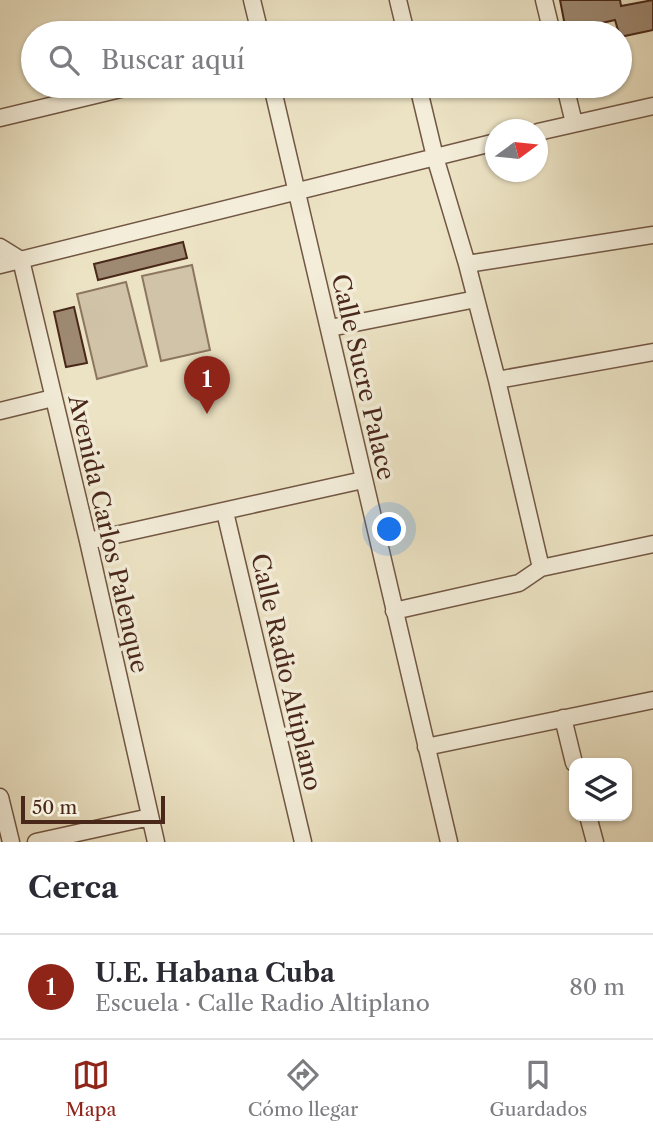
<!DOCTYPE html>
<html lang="es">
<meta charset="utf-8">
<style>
:root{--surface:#fff;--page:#f2f2f3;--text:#2b2b33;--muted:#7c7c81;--line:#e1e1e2;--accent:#8f2418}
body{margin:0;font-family:"Libre Caslon Text",serif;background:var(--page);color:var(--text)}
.controls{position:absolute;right:21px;bottom:21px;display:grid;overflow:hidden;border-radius:14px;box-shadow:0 2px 5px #0004}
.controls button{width:63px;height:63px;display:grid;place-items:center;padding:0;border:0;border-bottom:2px solid var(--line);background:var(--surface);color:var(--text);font:35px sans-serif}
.compass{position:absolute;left:485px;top:119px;width:63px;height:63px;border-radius:50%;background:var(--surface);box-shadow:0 2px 5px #0004;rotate:75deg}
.scale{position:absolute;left:21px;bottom:18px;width:144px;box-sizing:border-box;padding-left:7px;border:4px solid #49281a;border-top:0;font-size:19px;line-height:24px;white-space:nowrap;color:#49281a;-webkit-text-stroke:5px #f3edd9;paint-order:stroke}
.you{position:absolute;left:390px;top:530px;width:24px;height:24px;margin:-18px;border:5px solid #fff;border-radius:50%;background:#1a73e8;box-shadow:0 0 0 10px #1a73e833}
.badge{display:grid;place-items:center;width:46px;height:46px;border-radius:50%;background:var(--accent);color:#fff;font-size:23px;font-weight:700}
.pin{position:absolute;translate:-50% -58px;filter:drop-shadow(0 2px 4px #0008)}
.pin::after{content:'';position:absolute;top:37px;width:24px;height:21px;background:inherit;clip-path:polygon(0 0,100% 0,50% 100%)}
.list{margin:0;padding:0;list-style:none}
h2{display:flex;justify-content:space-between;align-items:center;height:91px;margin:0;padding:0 28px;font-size:30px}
h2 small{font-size:23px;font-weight:400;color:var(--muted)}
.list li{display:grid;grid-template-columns:46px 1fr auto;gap:21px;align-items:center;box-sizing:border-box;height:105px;padding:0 28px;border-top:2px solid var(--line)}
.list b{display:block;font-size:26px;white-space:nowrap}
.list p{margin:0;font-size:23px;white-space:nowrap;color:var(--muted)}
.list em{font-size:23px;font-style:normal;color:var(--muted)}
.icon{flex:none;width:38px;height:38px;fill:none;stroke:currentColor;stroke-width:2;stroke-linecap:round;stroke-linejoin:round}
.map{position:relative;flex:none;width:653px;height:842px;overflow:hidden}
.search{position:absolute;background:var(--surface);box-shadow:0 2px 5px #0004;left:21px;right:21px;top:21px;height:77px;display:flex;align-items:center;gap:18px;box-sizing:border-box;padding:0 24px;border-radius:38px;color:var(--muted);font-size:26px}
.sheet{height:196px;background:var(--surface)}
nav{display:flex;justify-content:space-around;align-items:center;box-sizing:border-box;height:98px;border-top:2px solid var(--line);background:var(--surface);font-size:19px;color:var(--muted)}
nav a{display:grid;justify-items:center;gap:4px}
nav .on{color:var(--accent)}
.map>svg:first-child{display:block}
.green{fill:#d0c3a7;stroke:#8c7660;stroke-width:2}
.building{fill:#9e8972;stroke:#49281a;stroke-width:2}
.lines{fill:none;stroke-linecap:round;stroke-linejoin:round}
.minor-casing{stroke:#725744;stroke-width:19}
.minor{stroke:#f3edd9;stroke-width:16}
.labels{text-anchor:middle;stroke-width:7;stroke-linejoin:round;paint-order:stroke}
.street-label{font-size:24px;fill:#49281a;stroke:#f3edd9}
</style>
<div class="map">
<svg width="653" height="842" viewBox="0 0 653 842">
<rect width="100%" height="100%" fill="#ece3c4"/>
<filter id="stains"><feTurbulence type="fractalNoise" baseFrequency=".00286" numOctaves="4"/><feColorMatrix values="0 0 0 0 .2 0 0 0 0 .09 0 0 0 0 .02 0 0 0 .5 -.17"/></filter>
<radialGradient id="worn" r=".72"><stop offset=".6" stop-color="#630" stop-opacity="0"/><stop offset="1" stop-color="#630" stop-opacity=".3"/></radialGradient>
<path class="green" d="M192,265L210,350L161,361L142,276Z
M126,282L147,366L97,379L77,294Z"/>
<path class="building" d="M560,0H620L621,6L653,0V30L620,37L615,20L566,31Z
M183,242L187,258L98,280L94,264Z
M74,307L87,363L66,367L54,312Z"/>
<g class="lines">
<g class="minor-casing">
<path id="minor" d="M252,0L260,33
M398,0L406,33
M544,0L552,33
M272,86L449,842
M418,86L435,157L467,264L497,380L541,568
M565,86L574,123
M0,118L133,86
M538,132L653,106
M0,247L21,260L88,541L156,842
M467,264L653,235
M0,265L496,142
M330,328L476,299
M497,380L653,352
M0,411L53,398
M225,512L303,842
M88,541L363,480
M394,611L519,583L541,568L653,544
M563,718L574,763
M426,747L653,700
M0,797L11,842
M588,816L595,842
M36,842L150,817"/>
</g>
<use href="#minor" class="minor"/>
</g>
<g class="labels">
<g class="street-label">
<text transform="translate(363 377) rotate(77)" y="8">Calle Sucre Palace</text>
<text transform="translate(108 534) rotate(77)" y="8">Avenida Carlos Palenque</text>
<text transform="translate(286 672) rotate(77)" y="8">Calle Radio Altiplano</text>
</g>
</g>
<rect width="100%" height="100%" filter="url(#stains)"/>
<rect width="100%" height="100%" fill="url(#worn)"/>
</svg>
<div class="controls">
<button><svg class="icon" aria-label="layers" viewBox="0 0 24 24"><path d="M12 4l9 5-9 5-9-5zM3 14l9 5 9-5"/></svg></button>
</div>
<svg class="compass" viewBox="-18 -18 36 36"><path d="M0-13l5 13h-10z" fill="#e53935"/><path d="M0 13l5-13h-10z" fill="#7c7c81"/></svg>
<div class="scale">50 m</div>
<div class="you"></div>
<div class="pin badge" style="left:207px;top:414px">1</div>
<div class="search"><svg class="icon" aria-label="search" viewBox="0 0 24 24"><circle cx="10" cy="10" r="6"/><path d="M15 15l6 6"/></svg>Buscar aquí</div>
</div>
<section class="sheet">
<h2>Cerca<small></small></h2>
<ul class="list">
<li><span class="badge">1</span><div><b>U.E. Habana Cuba</b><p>Escuela · Calle Radio Altiplano</p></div><em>80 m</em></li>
</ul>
</section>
<nav>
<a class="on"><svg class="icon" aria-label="map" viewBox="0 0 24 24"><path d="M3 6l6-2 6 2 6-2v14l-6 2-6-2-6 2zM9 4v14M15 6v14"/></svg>Mapa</a>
<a><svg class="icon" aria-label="directions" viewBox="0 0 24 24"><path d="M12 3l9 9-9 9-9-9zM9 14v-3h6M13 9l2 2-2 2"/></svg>Cómo llegar</a>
<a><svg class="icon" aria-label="saved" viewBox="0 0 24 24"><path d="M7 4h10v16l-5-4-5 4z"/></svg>Guardados</a>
</nav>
